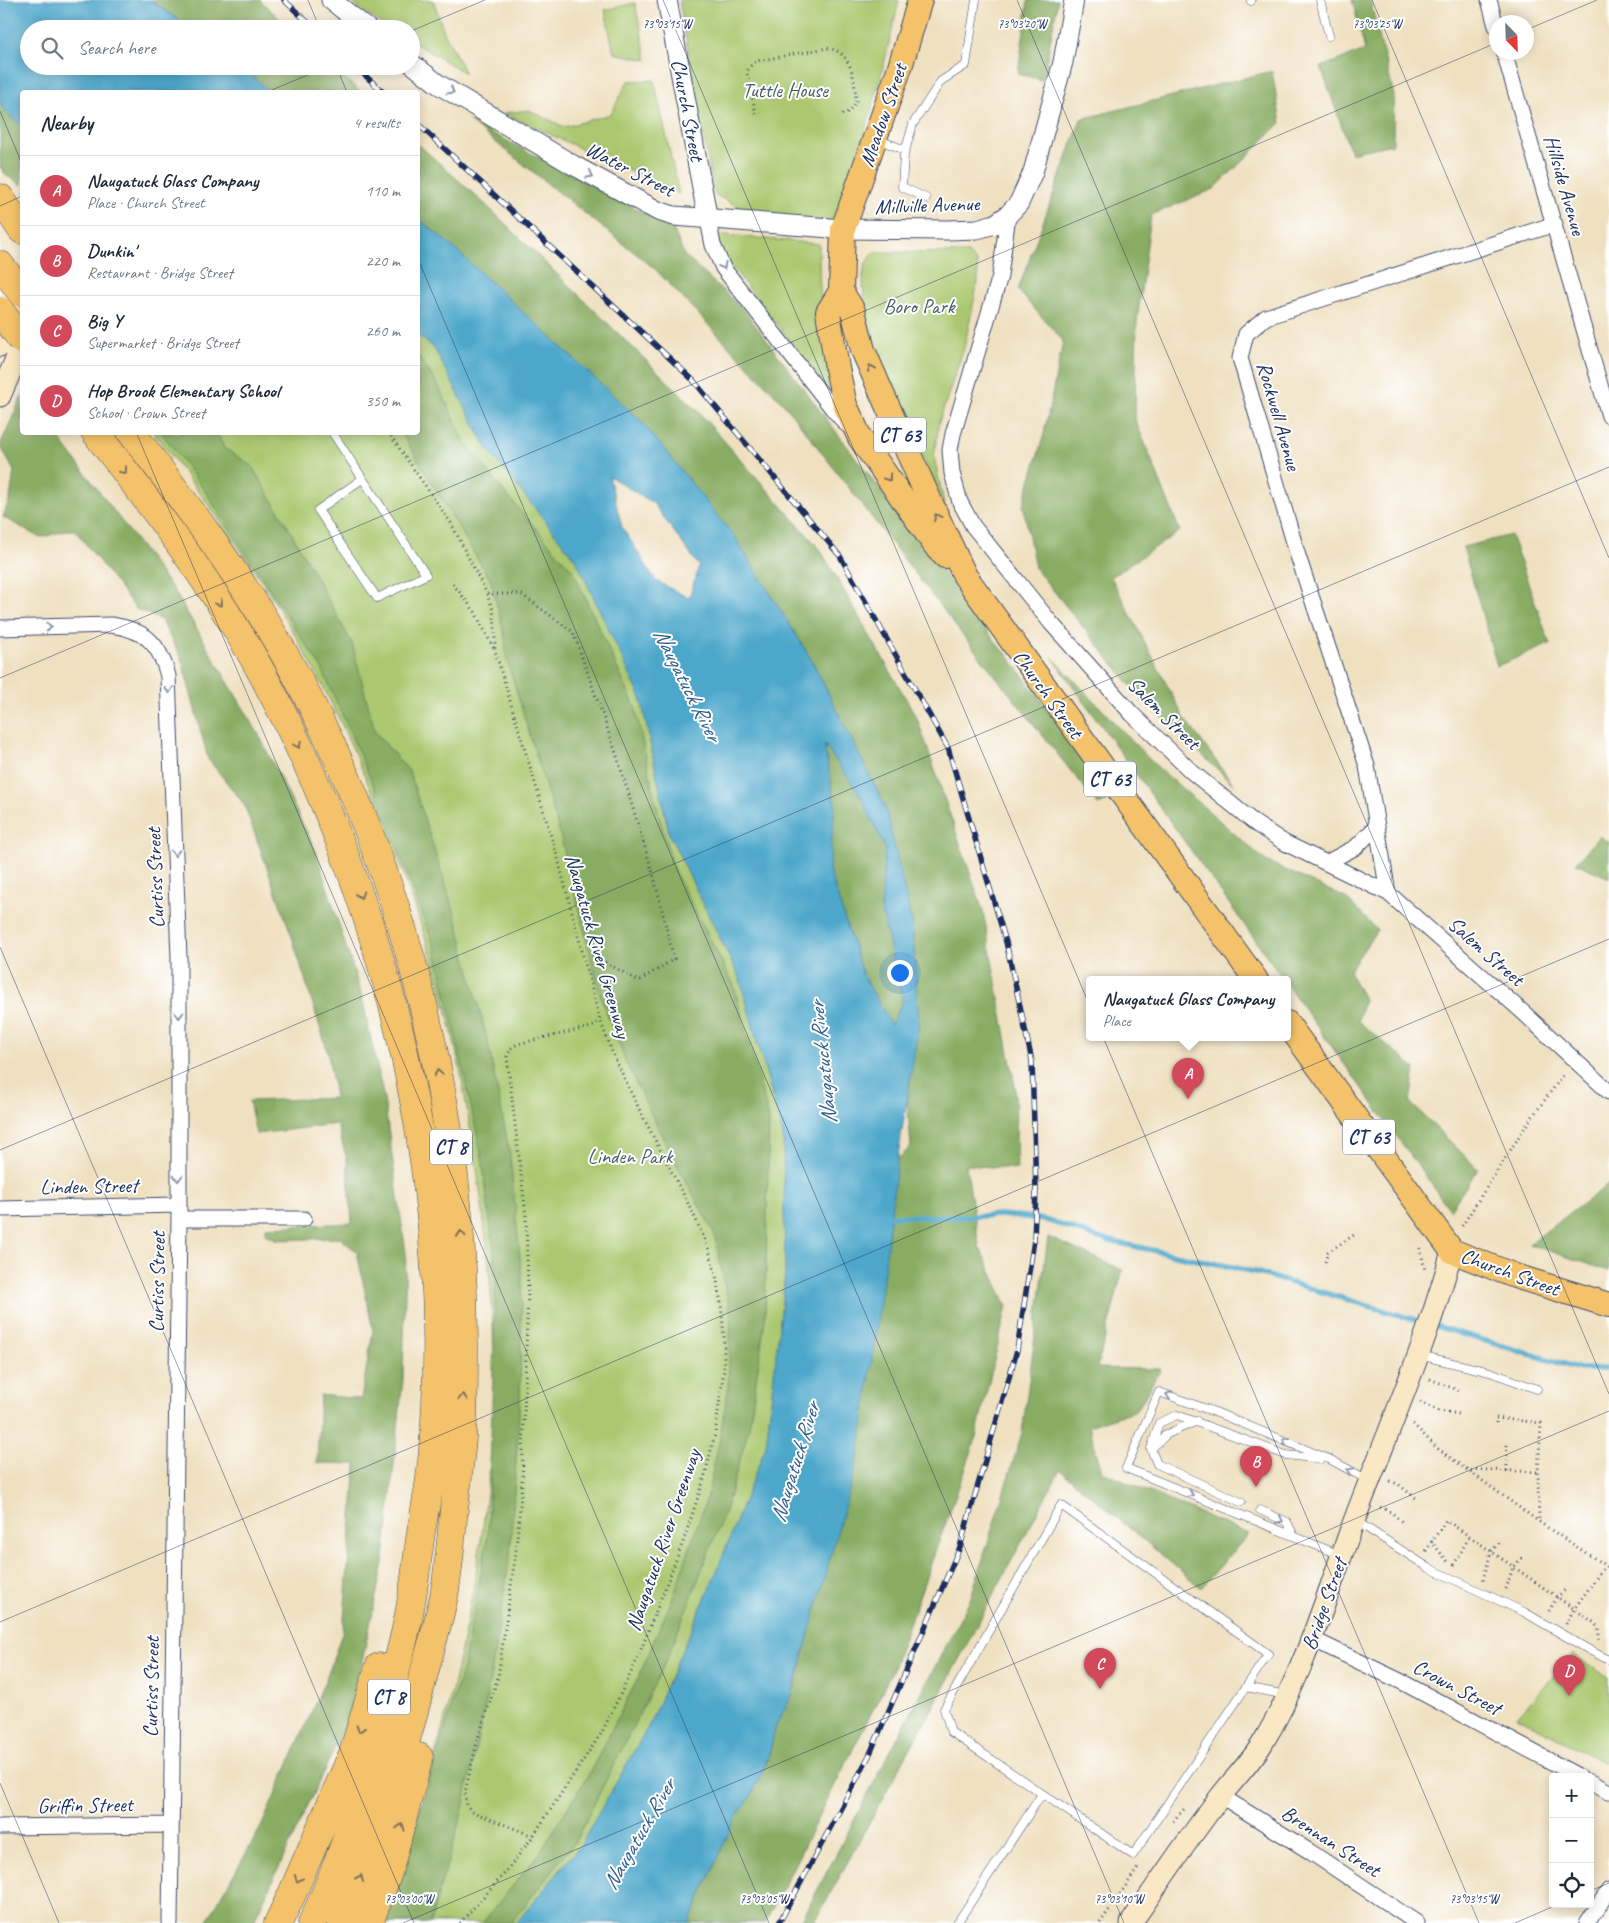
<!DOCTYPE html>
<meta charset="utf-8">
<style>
:root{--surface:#fff;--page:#f6f6f7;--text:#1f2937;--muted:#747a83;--line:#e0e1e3;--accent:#d1495b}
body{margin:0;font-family:Caveat,sans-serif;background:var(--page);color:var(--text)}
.controls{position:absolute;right:15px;bottom:15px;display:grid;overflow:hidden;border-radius:5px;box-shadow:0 2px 12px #0003}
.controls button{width:45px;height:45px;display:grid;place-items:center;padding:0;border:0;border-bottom:1px solid var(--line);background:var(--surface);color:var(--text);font:25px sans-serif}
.compass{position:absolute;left:1489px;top:15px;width:45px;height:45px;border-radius:50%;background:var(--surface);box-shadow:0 2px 12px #0003;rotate:157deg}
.you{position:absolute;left:899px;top:972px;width:18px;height:18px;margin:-12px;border:4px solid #fff;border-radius:50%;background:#1a73e8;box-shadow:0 0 0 8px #1a73e833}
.badge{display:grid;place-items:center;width:32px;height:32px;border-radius:50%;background:var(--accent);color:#fff;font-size:16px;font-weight:700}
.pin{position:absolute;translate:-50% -41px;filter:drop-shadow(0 1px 2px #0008)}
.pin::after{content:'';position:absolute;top:26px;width:18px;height:15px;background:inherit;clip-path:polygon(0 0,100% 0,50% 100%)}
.popup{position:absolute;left:1086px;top:976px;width:205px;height:65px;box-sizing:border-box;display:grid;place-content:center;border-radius:5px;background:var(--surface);filter:drop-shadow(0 1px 4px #0005);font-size:16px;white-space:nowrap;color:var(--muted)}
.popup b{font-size:19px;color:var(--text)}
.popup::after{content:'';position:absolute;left:50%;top:100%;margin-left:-10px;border:10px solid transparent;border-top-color:var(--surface)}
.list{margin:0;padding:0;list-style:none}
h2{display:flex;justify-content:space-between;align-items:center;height:65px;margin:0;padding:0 20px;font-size:21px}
h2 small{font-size:16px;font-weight:400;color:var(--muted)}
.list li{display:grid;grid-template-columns:32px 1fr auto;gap:15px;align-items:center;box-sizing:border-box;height:70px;padding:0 20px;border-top:1px solid var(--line)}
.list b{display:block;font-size:19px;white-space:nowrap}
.list p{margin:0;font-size:16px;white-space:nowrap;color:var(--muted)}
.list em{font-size:16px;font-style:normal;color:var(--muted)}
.icon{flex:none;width:28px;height:28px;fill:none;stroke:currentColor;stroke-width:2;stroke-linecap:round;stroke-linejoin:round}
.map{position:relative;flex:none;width:1609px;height:1923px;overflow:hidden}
.search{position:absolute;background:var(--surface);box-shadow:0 2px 12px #0003;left:20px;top:20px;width:400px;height:55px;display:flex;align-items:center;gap:12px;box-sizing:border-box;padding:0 18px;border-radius:28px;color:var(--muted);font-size:19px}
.panel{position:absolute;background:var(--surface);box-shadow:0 2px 12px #0003;left:20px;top:90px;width:400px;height:345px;border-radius:5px}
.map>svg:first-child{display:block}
.green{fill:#abc86f;stroke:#637c66}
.forest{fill:#88ac62;stroke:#526e60}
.water{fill:#4da7cb;stroke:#346b94;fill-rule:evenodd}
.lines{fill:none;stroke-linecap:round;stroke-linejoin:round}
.stream{stroke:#4da7cb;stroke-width:5.5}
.service-casing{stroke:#3b4a6d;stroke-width:9}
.minor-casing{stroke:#3b4a6d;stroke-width:17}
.tertiary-casing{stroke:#3b4a6d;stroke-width:21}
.secondary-casing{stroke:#3b4a6d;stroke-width:23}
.primary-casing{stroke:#3b4a6d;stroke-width:26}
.motorway-casing{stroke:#3b4a6d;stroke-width:29}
.path{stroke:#3b4a6d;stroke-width:3;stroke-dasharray:1 4;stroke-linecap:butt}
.service{stroke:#fff;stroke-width:8}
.minor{stroke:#fff;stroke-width:15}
.tertiary{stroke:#fff;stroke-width:19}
.secondary{stroke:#fae7c3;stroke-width:21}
.primary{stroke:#f3c26a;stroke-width:24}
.motorway{stroke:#f3c26a;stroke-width:28}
.rail-casing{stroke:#1b2f5e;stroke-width:5.5}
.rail{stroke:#fff;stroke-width:4;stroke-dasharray:11;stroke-linecap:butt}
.motorway-bridge-casing{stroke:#3b4a6d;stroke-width:29;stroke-linecap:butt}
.motorway-bridge{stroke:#f3c26a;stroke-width:28}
.oneway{stroke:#8d97ae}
.oneway2{stroke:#7c7163}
.ticks{fill:none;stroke:#1b2f5e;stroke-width:1;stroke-opacity:0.45}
.labels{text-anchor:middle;stroke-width:4;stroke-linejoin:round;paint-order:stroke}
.shield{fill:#fff;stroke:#5f6d8e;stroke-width:1}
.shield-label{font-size:20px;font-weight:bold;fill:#1b2f5e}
.park-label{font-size:21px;fill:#465d63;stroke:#fff}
.street-label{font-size:21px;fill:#1b2f5e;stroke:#fff}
.water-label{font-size:22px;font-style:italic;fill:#2f5f8a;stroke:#fff}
.ticks-label{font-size:12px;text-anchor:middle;fill:#1b2f5e;stroke:#fff;stroke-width:4;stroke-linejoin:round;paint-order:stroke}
</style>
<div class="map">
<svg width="1609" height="1923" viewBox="0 0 1609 1923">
<rect width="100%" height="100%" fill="#fff"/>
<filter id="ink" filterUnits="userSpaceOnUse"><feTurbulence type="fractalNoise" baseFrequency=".02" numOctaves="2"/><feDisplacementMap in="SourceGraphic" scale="10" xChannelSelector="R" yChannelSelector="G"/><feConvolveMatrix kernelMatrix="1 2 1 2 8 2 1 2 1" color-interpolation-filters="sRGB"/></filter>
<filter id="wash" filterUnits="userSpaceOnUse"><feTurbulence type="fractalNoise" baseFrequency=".0096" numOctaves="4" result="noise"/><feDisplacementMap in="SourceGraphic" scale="20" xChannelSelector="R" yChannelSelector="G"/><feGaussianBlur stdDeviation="1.12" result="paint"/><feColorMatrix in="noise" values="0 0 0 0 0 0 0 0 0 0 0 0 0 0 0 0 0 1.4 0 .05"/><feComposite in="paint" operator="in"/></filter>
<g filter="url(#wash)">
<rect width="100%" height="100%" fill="#efe0c0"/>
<path class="green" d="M349,0H433L445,34L465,73L411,41V29H390L368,15Z
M679,0H899C883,75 861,150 835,223L760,218L714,194Z
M635,3L647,60L614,53L605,10Z
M654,80L679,194L504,113L529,110L564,127L611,114L628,81Z
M716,234L819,244C818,296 825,348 835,399L721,253Z
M875,252L968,253L977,262L978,281L964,348L939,422L934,457L945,508L874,347L864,304L863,276L865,264Z
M418,335L434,348L487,448L576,560L641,698L669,834L740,979L783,1135L785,1275L766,1446L714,1578L648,1727L580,1846L516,1923H380C436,1772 478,1613 491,1452C499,1352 490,1250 474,1151C468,1114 462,1077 454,1041C442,987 425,934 406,881C375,796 340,713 295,635C253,564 204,498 154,433L418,432Z
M1573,1654L1609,1678V1765L1517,1717Z"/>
<path class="forest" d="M150,0H260L290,29H192Z
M1028,0H1058L1043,80L1018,74Z
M1352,0H1370L1394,95L1393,144L1351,153L1321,67L1365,50Z
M241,66H331L361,92H270Z
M1272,71L1281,123L1214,189L1151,215L1137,321L1135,419L1180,531L1111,577L1183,716L1234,785L1141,698L1035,568L1023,505L1044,434L1063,341L1018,290L1081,119Z
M0,88L22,116V185L7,176L0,167Z
M469,121L673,228L684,255L743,309L998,645L1007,654L1113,799L1098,805L958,629L785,405L655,269Z
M418,144L486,205L695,408L820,549L917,718L983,911L1015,1086L1017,1169L966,1165L979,1246L1007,1306L974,1445L891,1674L765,1923H689L735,1819L751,1796L768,1759L776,1725L792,1695L801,1666L810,1630L870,1238L875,1179L911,1147L904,1062L919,1024L912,923L885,806L811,659L734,536L455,249L418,218Z
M418,356L437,383L464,440L505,493L573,571L635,707L655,800L674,870L733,983L769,1118L765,1320L749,1428L726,1508L667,1659L575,1842L511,1923H482L539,1854L589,1774L638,1678L673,1597L707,1497L719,1442L728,1390L731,1315L714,1233L670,1152L628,1067L601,998L560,834L506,657L505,637L491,581L404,437L400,433L418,432Z
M22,396V432L55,433L175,592L258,733L315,849L362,997L384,1099L406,1253L403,1380L384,1559L351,1713L253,1923H206L261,1827L328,1674L343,1630L356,1464L317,1463L320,1395L361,1399L373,1331L357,1252L340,1238L278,1240L265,1234L266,1227L352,1223L347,1160L337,1124L256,1134L249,1101L335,1098L328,1053L291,934L244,804L208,759L181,657L161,620L136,609L75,530H68L40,538L3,517L10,498L14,471L0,445Z
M162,433H217L224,448L251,465L290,530L352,643L375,732L409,771L456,917L488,1043L510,1155L522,1278L520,1398L510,1557L488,1692L462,1813L430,1923H383L399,1883L463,1667L488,1535L496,1271L482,1158L453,1024L435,948L374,787L322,669L206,493Z
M1511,535L1550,644L1497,666L1463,547Z
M1052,657L1153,763L1266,861L1346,898L1377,930L1349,971L1364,999L1358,1021L1415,1068L1410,1102L1478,1169L1450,1210L1287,985V980H1284Z
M823,743L861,796L885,848L881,909L903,1000L891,1026L862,973L829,870L835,805Z
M1599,836L1609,842V878L1576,863Z
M1609,1184V1271L1529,1244Z
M1048,1237L1123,1270L1097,1368L1161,1369L1137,1410L1089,1426L1102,1472L1249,1534L1201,1588L1060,1470L941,1693L814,1923H800L970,1600L1022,1433Z"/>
<path class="water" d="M0,0H150L192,29H29V66H241L270,92H22V127L7,113L0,103Z
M418,218L455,249L642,422L734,536L811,659L885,806L912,923L919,1024L897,1162L881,1296L859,1454L792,1695L776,1725L768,1759L751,1796L735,1819L689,1923H516L580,1846L648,1727L710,1588L766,1446L785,1275L783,1135L740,979L669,834L641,698L576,560L487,448L434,348L418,335ZM609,476L653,503L699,566L689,598L656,581L622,527ZM824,744L861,796L885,848L881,909L903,1000L891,1025L862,973L829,870L835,805Z"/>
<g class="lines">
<path class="stream" d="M885,1216L959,1217L1000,1215L1026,1217L1049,1221L1105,1240L1255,1272L1580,1369H1609"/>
</g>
</g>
<g filter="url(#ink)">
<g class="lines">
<g class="service-casing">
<path id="service" d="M1320,0L1329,36
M1251,1V0
M877,139L905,150
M926,198L902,187L904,155L913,124L941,81L966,65L976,0
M332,432L426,575L377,598L318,510L362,479
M1419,1355L1490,1372L1537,1389
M1152,1448L1167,1434L1197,1421
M1241,1502L1157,1464L1151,1449L1159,1423L1177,1415L1286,1455L1321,1459
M1260,1510L1287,1522L1294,1536
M1356,1521L1429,1568L1524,1612L1591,1651L1609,1660
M1340,1555L1126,1468L1159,1392L1215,1412L1331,1460L1368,1480
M1246,1687L1268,1654L1061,1505L944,1709L951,1732L1133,1855L1246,1687L1286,1695
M957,1923L1042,1794"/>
</g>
<g class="minor-casing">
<path id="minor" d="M1489,0L1496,26
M1504,52L1609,416
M1008,215L1000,276L953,434L950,450L952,473L960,502L973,526L1051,623L1132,714L1192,772L1256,824L1285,843L1388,893L1525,1014L1609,1092
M708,220L713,245L723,268L832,408L847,425
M0,628L111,625C145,630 159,642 168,676L179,957V1219L170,1923
M1326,863L1356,847L1377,826
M1388,893L1367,766L1298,556L1240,358L1246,334L1266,317L1555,224
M0,1209L178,1205
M179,1219H304
M1312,1639L1402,1682L1580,1777
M1590,1782L1609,1792
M1221,1796L1309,1851L1417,1923
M0,1827L171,1825
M1587,1923L1609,1890"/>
</g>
<g class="tertiary-casing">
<path id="tertiary" d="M331,0L368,29
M667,0L708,220
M411,63L438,84L573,165L658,211L674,216L843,229L948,230L977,229L995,224L1008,215L1019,203L1033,172L1063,62L1074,0"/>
</g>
<g class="secondary-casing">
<path id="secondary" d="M0,346L11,321L22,303
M0,396L22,345
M1131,1923C1160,1881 1189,1837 1220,1797C1234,1779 1250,1763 1262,1744C1304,1675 1326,1596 1354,1521C1388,1431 1427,1343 1452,1251"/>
</g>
<g class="primary-casing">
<path id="primary" d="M920,0L900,67L843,229L841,291L828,312L837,368L845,405L860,438L938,549L945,556
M841,291L853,311L863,350L883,396L932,506L965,576L1256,980
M1287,1023L1452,1251L1515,1276L1609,1305"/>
</g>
<g class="motorway-casing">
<path id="motorway" d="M0,198L22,230
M0,265L22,293
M95,432C155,510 216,588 263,675C391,914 457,1190 432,1461C430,1485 425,1508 421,1532C417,1561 414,1590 408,1619C404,1640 398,1660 393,1681C373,1763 348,1847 312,1923
M131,432C185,502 238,572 281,648C403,861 465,1105 464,1350C464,1379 464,1409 462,1438C460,1462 457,1485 454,1509C451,1538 449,1568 444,1596C439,1620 432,1643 426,1666C411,1725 394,1784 375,1842C365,1869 352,1896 341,1923
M278,1923L292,1894L353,1753L379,1667
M369,1923L388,1873L419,1757"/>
</g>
<path class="path" d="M756,114L747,73L749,67L757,61L827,48C853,51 855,82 856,102L848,112L841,115
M388,432L451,523L487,594L493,610L495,627V651L558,859L600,1020L614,1057L641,1113L692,1211L708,1247L716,1275L721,1304L724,1336V1370L715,1434L704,1479L683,1542L637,1660L602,1732L531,1839L505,1873L460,1923
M453,584L475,612L494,649
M487,594H521L573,632L616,753L654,877L674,959L639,981L590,954
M1462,1226L1529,1121L1565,1073
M1420,1248L1425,1270
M1325,1262L1328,1252L1354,1235
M1430,1379L1460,1391
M1420,1402L1439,1411L1459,1414
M1496,1423V1418L1541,1423L1538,1472L1539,1522
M1413,1424L1437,1448L1545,1526L1609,1568
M1507,1445V1471
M1466,1469L1538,1472
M1390,1481L1398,1484L1417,1499
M1380,1507L1391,1512L1402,1522
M1431,1541L1448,1562
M1426,1551L1446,1520L1593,1622L1599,1628V1642
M1454,1565L1469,1537
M1483,1580L1491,1552L1501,1540
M1506,1589L1513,1567L1524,1556
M1549,1611L1557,1597L1565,1590
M1566,1624L1574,1609L1605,1566
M1173,1821L1184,1809
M533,1836L473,1812L466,1805L465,1792L478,1738L498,1677L516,1551L522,1483L528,1290L526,1216L507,1057L511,1048L517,1044L591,1027L594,1026L599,1020
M1100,1923L1138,1868"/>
<use href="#service" class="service"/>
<use href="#minor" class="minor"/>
<use href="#tertiary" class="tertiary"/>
<use href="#secondary" class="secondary"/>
<use href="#primary" class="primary"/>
<use href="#motorway" class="motorway"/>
<g class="rail-casing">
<path id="rail" d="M284,0L315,29
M355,66L383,92
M418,124L693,380L840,556L948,748L1006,942L1032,1061L1036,1190L1034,1240L1017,1350L960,1547L869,1756L779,1923"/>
</g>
<use href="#rail" class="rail"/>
<g class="motorway-bridge-casing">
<path id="motorway-bridge" d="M0,311L22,340"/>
</g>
<use href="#motorway-bridge" class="motorway-bridge"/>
</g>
<defs><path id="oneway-chevron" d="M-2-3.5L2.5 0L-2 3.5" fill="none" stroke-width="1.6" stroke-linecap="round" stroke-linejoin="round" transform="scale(1.25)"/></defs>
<g class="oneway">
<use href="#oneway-chevron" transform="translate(451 91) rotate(31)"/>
<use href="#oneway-chevron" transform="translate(590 175) rotate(28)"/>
<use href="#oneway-chevron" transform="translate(723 266) rotate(61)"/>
<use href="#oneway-chevron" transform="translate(49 627) rotate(-2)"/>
<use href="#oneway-chevron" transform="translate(169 690) rotate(87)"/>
<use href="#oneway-chevron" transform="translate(175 853) rotate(88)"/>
<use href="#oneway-chevron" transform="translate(179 1015) rotate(90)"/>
<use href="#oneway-chevron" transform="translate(178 1178) rotate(90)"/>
<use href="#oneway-chevron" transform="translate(1169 1395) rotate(-161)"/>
<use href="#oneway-chevron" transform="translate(1286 1441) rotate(-157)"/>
<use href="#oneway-chevron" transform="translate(1350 1471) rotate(-151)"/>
<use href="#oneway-chevron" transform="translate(1190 1494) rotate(22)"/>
<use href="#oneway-chevron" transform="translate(1280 1520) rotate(27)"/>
</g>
<g class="oneway2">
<use href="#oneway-chevron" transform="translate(871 368) rotate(-114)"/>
<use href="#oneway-chevron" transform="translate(124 471) rotate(52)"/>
<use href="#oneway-chevron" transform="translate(888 478) rotate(55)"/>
<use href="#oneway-chevron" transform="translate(937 517) rotate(-116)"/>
<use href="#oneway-chevron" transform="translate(219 603) rotate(56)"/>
<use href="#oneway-chevron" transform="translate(298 745) rotate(65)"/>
<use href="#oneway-chevron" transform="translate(360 895) rotate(71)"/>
<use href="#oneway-chevron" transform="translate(438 1073) rotate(-101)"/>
<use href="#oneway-chevron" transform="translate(461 1234) rotate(-95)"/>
<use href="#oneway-chevron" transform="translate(463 1397) rotate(-88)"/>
<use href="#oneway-chevron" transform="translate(360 1729) rotate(107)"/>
<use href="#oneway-chevron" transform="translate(401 1827) rotate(-75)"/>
<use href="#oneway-chevron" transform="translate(360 1878) rotate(-67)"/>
<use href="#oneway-chevron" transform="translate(298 1879) rotate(113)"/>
</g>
</g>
<path class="ticks" d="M308,0L320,29M663,0L1479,1923M1017,0L1609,1394M1372,0L1609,558M1526,30L1597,0M411,31L485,0M336,66L347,92M267,92L329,66M0,111L22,164M0,206L22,196M418,259L1124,1923M136,432L769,1923M0,678L1496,43M0,947L414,1923M0,1150L1609,467M0,1622L1609,939M0,1783L59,1923M1590,1891L1609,1883M403,1923L1609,1411M1515,1923L1559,1904"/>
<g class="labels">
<g class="shield">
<rect x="874" y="417.5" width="52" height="35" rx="4"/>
<rect x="1084" y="761.5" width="52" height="35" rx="4"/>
<rect x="1343" y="1119.5" width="52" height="35" rx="4"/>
<rect x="430" y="1129.5" width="42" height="35" rx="4"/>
<rect x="368" y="1679.5" width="42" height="35" rx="4"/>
</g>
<g class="shield-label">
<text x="900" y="442">CT 63</text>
<text x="1110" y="786">CT 63</text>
<text x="1369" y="1144">CT 63</text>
<text x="451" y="1154">CT 8</text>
<text x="389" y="1704">CT 8</text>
</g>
<g class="park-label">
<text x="785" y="97">Tuttle House</text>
<text x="919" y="313">Boro Park</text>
<text x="630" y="1163">Linden Park</text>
</g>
<g class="street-label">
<text transform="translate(688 110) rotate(79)" y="7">Church Street</text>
<text transform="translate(883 115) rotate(-71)" y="7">Meadow Street</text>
<text transform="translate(630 169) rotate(27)" y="7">Water Street</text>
<text transform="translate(1565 185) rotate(74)" y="7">Hillside Avenue</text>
<text transform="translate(927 205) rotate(-2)" y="7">Millville Avenue</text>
<text transform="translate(1279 416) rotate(74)" y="7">Rockwell Avenue</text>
<text transform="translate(1048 694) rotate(54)" y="7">Church Street</text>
<text transform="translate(1164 713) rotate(45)" y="7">Salem Street</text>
<text transform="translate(155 878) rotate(-92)" y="7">Curtiss Street</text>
<text transform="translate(598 946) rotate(74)" y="7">Naugatuck River Greenway</text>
<text transform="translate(1486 951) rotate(41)" y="7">Salem Street</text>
<text transform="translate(89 1186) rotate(-1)" y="7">Linden Street</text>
<text transform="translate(1510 1272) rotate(20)" y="7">Church Street</text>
<text transform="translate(157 1282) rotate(-89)" y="7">Curtiss Street</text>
<text transform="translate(663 1540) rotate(-71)" y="7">Naugatuck River Greenway</text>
<text transform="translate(1324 1604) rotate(-70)" y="7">Bridge Street</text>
<text transform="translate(151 1687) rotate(-89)" y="7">Curtiss Street</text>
<text transform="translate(1457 1687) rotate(28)" y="7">Crown Street</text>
<text transform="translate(85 1805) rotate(-1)" y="7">Griffin Street</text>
<text transform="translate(1331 1841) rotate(33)" y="7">Brennan Street</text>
</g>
<g class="water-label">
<text transform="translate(688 684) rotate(63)" y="8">Naugatuck River</text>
<text transform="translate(822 1063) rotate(-96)" y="8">Naugatuck River</text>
<text transform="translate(794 1462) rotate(-73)" y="8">Naugatuck River</text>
<text transform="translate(638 1834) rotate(-60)" y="8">Naugatuck River</text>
</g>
</g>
<g class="ticks-label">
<text x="667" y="28">73°03'15"W</text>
<text x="1022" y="28">73°03'20"W</text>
<text x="1377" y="28">73°03'25"W</text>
<text x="409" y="1903">73°03'00"W</text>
<text x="764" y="1903">73°03'05"W</text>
<text x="1119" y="1903">73°03'10"W</text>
<text x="1474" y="1903">73°03'15"W</text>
</g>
</svg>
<div class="controls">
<button>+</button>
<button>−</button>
<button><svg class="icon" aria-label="locate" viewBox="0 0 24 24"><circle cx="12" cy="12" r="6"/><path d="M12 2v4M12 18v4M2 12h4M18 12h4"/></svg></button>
</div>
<svg class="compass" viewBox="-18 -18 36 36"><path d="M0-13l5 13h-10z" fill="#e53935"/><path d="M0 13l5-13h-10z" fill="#747a83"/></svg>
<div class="you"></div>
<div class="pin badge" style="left:1188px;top:1099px">A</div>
<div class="popup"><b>Naugatuck Glass Company</b>Place</div>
<div class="pin badge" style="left:1256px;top:1487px">B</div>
<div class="pin badge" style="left:1100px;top:1689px">C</div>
<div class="pin badge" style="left:1569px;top:1696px">D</div>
<div class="search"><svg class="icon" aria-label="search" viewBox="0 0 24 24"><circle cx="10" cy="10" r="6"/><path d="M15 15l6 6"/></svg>Search here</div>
<section class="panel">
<h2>Nearby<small>4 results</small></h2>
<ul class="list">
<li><span class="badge">A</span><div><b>Naugatuck Glass Company</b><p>Place · Church Street</p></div><em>110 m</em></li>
<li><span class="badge">B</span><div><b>Dunkin'</b><p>Restaurant · Bridge Street</p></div><em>220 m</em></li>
<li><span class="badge">C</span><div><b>Big Y</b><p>Supermarket · Bridge Street</p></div><em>260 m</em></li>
<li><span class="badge">D</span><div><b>Hop Brook Elementary School</b><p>School · Crown Street</p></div><em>350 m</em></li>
</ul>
</section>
</div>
